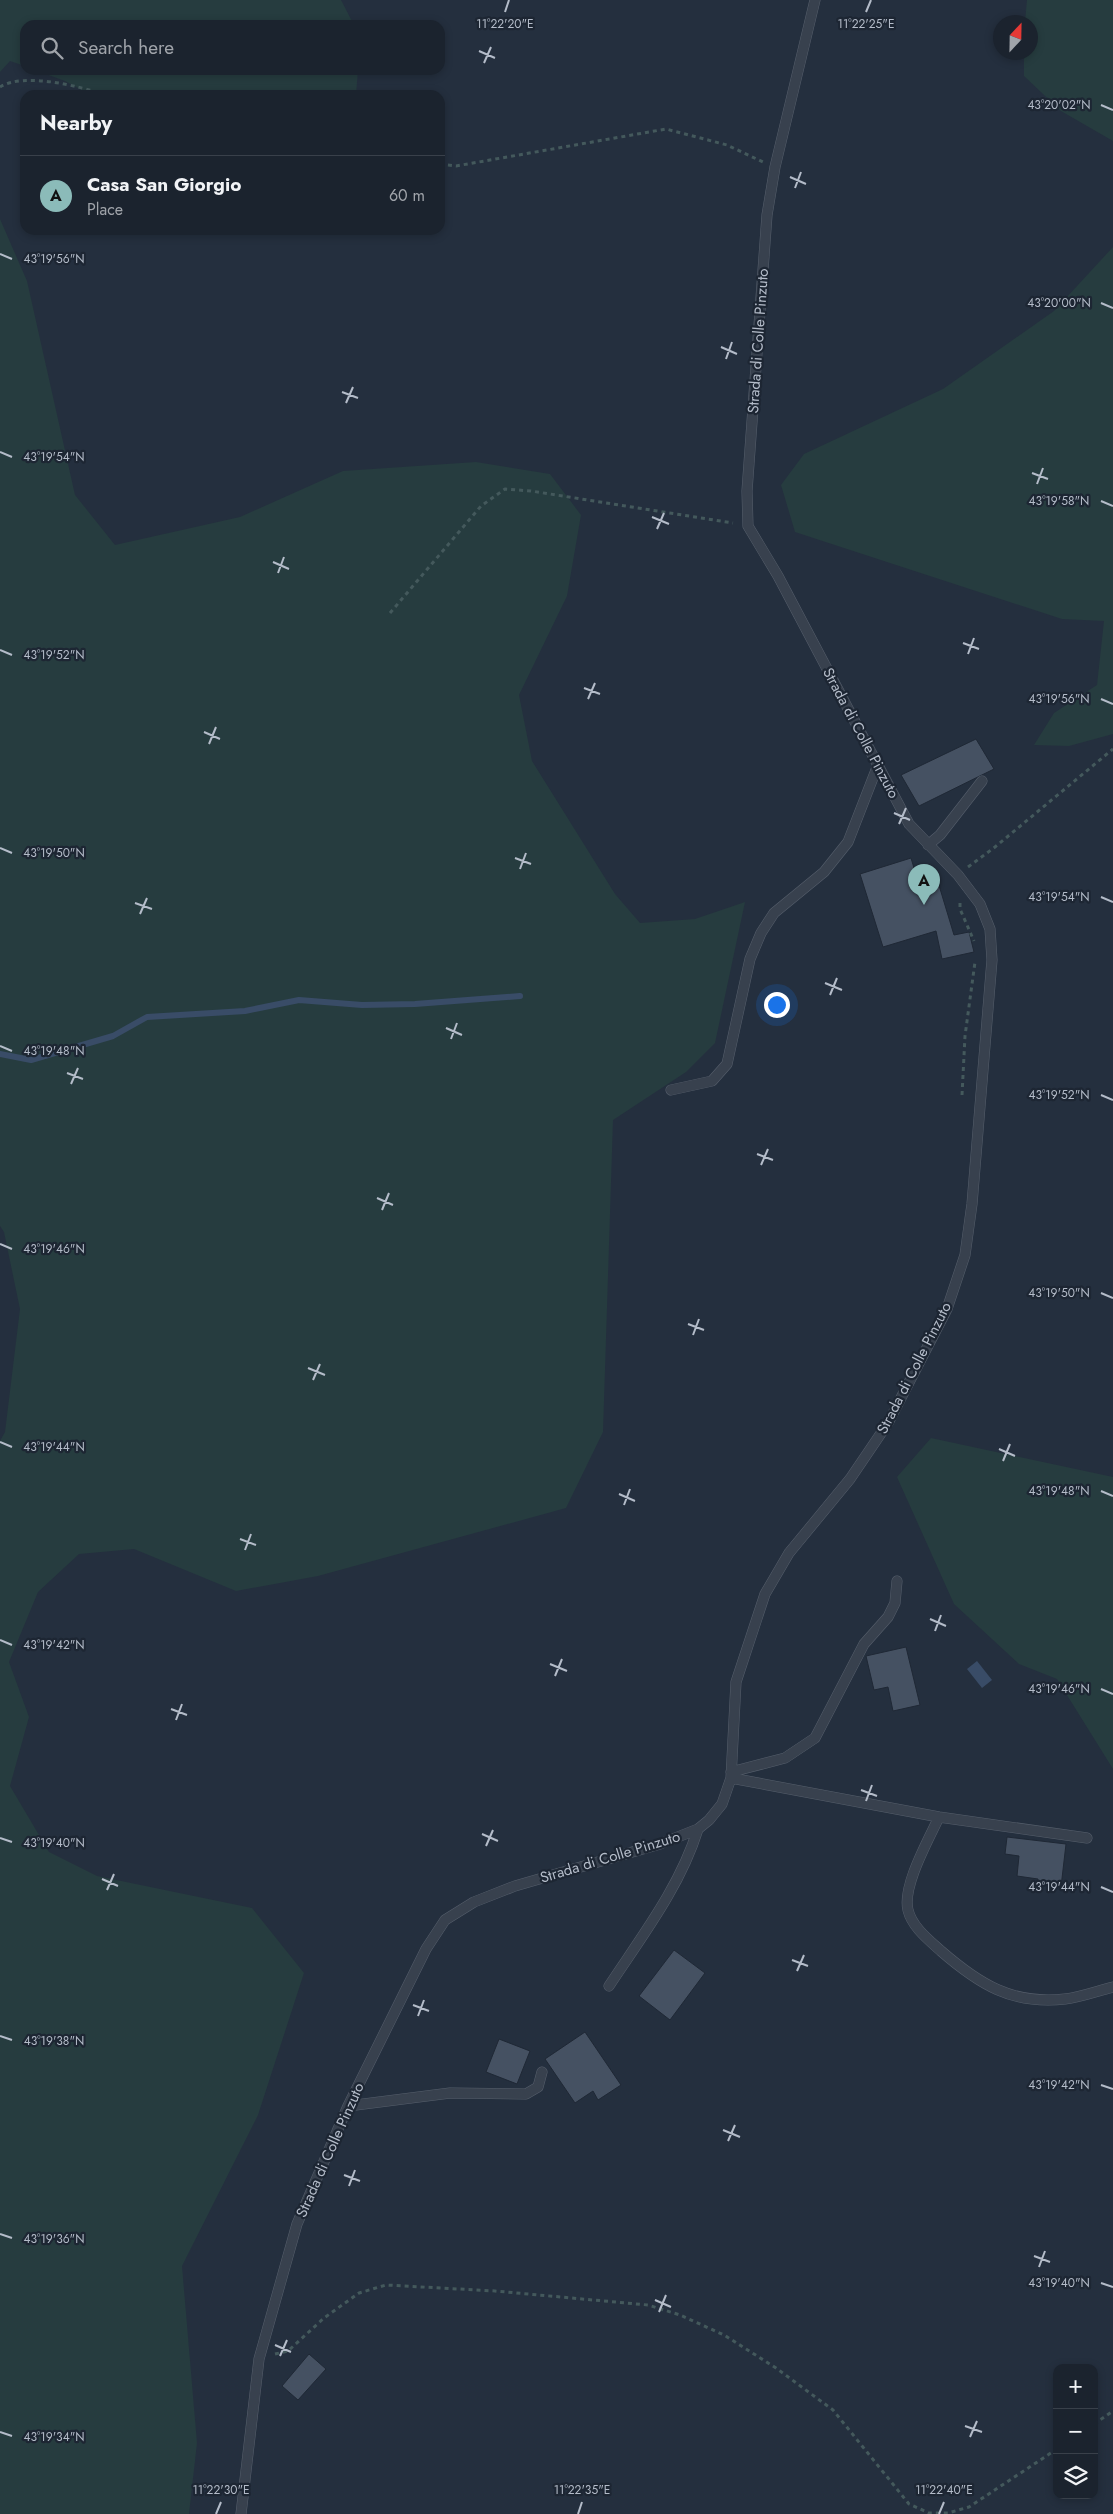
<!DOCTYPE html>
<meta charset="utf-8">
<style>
:root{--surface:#1b232e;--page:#282f3a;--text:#f1f3f6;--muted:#a0a4aa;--line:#39404a;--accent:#8bbbb9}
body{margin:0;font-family:Jost,sans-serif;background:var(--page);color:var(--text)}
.controls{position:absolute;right:15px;bottom:15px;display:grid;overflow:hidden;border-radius:10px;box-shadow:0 2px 8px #0003}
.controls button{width:45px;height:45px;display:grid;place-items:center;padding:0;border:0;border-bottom:1px solid var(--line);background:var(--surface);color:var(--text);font:25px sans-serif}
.compass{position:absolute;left:993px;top:15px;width:45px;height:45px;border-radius:50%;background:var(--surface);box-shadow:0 2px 8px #0003;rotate:22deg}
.you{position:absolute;left:776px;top:1004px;width:18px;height:18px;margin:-12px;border:4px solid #fff;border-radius:50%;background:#1a73e8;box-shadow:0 0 0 8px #1a73e833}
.badge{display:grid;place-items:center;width:32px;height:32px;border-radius:50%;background:var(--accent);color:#111;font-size:16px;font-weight:700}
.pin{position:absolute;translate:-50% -41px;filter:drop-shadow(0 1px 2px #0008)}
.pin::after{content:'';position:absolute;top:26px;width:18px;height:15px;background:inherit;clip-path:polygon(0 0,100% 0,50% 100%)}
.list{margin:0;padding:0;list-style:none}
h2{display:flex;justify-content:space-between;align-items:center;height:65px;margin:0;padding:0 20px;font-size:21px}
h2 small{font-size:16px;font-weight:400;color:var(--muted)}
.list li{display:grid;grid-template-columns:32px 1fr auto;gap:15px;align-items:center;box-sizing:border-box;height:80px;padding:0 20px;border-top:1px solid var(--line)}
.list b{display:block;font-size:19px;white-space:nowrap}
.list p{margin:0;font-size:16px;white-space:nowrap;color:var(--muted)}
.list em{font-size:16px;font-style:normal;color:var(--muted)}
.icon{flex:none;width:28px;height:28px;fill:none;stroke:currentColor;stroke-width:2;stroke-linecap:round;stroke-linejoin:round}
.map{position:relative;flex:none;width:1113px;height:2514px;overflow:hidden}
.search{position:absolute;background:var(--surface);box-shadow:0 2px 8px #0003;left:20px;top:20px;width:425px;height:55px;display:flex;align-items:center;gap:12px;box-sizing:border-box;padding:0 18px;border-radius:15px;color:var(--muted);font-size:19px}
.panel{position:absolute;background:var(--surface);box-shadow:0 2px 8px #0003;left:20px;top:90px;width:425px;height:145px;border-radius:15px}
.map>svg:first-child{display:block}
.green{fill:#263c3f}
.water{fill:#394c67}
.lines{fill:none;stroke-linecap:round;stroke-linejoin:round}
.stream{stroke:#394c67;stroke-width:6}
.building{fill:#455162;stroke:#1f2835}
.service-casing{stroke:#565f6c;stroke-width:11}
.path{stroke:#44595c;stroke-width:3;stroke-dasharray:4 4;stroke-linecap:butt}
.service{stroke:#38414e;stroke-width:10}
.ticks{fill:none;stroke:#b4bcc9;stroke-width:2}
.labels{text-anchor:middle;stroke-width:4.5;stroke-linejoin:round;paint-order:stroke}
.street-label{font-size:15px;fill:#b4bcc9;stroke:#1d2633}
.ticks-label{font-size:12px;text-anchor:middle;fill:#b4bcc9;stroke:#1d2633;stroke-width:4.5;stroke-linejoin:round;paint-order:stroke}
</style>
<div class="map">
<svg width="1113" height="2514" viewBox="0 0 1113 2514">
<rect width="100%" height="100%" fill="#242f3e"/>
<path class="green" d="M0,0H341L354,25H25V66L10,61L0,72Z
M1027,0H1113V141L1061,111L1024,76V53L1030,52V22H1025Z
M35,70H358L356,95H91L65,81Z
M0,219L27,281L75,495L115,545L240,517L343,471L476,462L550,474L581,515L567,596L519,695L532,761L615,894L640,923L695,919L745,902L715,1043L686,1072L613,1120L603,1432L566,1508L318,1576L236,1591L134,1549L79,1554L38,1592L9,1662L29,1717L10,1786L49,1852L97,1876L252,1908L304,1973L258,2115L182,2266L197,2443L189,2514H0V1441L5,1432L20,1309L4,1232L0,1226Z
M1113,247V734L1069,746L1034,745L1054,713L1097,685L1104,621L1062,619L795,532L781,485L804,454L943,389L1054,311Z
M931,1438L1113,1477V1769L1057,1679L1019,1664L954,1604L897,1477Z"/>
<path class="water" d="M977,1661L992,1680L982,1688L967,1669Z"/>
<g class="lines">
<path class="stream" d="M0,1054L31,1060L113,1036L147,1017L245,1011L299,1000L362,1005L415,1004L520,996"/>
</g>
<path class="building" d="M976,739L994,769L919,806L901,775Z
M911,858L920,888L938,882L954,935L969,932L974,952L942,959L936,931L883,947L860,874Z
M906,1647L920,1705L893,1711L888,1687L874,1690L866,1656Z
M1007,1837L1066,1844L1061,1887L1038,1884V1879L1017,1876L1019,1856L1005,1854Z
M674,1950L705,1973L670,2020L639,1996Z
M585,2032L621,2085L598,2100L593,2091L575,2103L545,2059Z
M499,2039L530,2051L517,2084L486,2072Z
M309,2354L326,2369L298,2400L282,2386Z"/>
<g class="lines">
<g class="service-casing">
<path id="service" d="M928,845L940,835L982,781
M671,1090L712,1081L727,1064L750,959L761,933L774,913L824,872L848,842L878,765
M731,1772L785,1758L815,1738L864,1644L888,1617L895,1603L897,1581
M731,1778L939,1817L1087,1838
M939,1817C929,1839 902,1886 908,1910C912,1927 929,1940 941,1951C979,1984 1012,2005 1065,1999C1081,1997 1097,1991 1113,1987
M609,1986C642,1936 680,1887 698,1829
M348,2106L450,2093L526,2094L538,2087L542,2072
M241,2514L259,2359L297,2224L348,2106L426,1949L445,1920L474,1902L515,1886L660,1844L698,1829L709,1820L722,1804L731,1778L736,1682L765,1594L789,1553L850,1479L888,1423L947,1309L965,1255L972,1204L992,960L990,929L980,904L958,875L909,824L778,576L748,526L747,491L767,215L775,167L815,0"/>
</g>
<path class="path" d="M0,87C23,72 80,86 105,95
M440,164L456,166L666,129L727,145L763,162
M390,613L481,506L505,489L531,491L733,523
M968,867L995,847L1113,749
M960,903V909L974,941
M962,1095L965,1036L975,962
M275,2354L288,2351L324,2318L359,2293L386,2285L495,2291L648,2305L680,2315L724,2335L776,2368L833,2410L909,2504L929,2513H948L969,2507L1057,2449
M1094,2424L1113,2411"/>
<use href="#service" class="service"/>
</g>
<path class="ticks" d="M505,12L509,0M866,12L871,0M479,51L495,58M484,63L491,47M1101,105L1113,110M790,177L806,184M795,188L801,172M0,254L12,259M1101,303L1113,308M721,347L737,354M726,359L732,342M342,392L358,398M346,403L353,387M0,452L12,457M1032,473L1048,479M1037,484L1043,468M1101,501L1113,506M652,517L669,524M657,529L664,513M273,562L289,569M278,573L284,557M963,643L979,649M0,650L12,655M968,654L974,638M584,688L600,694M588,699L595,683M1101,699L1113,704M204,732L220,739M209,744L216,727M894,813L910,820M899,824L906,808M0,848L12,853M515,858L531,864M520,869L526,853M1101,897L1113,902M135,903L152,909M140,914L147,898M825,983L842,990M830,995L837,978M446,1028L462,1035M451,1039L457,1023M0,1046L12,1051M67,1073L83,1079M71,1084L78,1068M1101,1095L1113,1100M757,1154L773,1160M761,1165L768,1149M377,1198L393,1205M382,1210L389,1193M0,1244L12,1249M1101,1293L1113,1298M688,1324L704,1330M693,1335L699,1319M308,1368L325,1375M313,1380L320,1364M0,1442L12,1447M999,1449L1015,1456M1003,1461L1010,1444M1101,1491L1113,1496M619,1494L635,1501M624,1505L630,1489M240,1539L256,1545M245,1550L251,1534M930,1619L946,1626M935,1631L941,1615M0,1640L12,1645M550,1664L567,1671M555,1676L562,1659M1101,1689L1113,1694M171,1709L187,1715M176,1720L182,1704M861,1790L877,1796M866,1801L872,1785M482,1834L498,1841M0,1838L12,1842M486,1846L493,1830M102,1879L118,1886M1101,1887L1113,1892M107,1890L114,1874M792,1960L808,1966M797,1971L804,1955M413,2005L429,2011M418,2016L424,2000M0,2036L12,2040M1101,2085L1113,2089M723,2130L740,2137M728,2141L735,2125M344,2175L360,2181M349,2186L355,2170M0,2234L12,2238M1034,2256L1050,2262M1039,2267L1045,2251M1101,2283L1113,2287M655,2300L671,2307M659,2312L666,2295M275,2345L291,2352M280,2356L287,2340M965,2426L982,2432M0,2432L12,2436M970,2437L977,2421M216,2514L221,2502M578,2514L582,2502M939,2514L944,2502"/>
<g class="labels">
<g class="street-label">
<text transform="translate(758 341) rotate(-86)" y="5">Strada di Colle Pinzuto</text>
<text transform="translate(861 733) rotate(62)" y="5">Strada di Colle Pinzuto</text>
<text transform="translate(914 1368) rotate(-63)" y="5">Strada di Colle Pinzuto</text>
<text transform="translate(610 1857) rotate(-17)" y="5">Strada di Colle Pinzuto</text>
<text transform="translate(330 2150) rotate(-66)" y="5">Strada di Colle Pinzuto</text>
</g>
</g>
<g class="ticks-label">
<text x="866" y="28">11°22'25"E</text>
<text x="505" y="28">11°22'20"E</text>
<text x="1059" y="109">43°20'02"N</text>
<text x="54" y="263">43°19'56"N</text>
<text x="1059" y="307">43°20'00"N</text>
<text x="54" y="461">43°19'54"N</text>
<text x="1059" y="505">43°19'58"N</text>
<text x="54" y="659">43°19'52"N</text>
<text x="1059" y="703">43°19'56"N</text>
<text x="54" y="857">43°19'50"N</text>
<text x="1059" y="901">43°19'54"N</text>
<text x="54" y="1055">43°19'48"N</text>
<text x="1059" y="1099">43°19'52"N</text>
<text x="54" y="1253">43°19'46"N</text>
<text x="1059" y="1297">43°19'50"N</text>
<text x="54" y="1451">43°19'44"N</text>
<text x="1059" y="1495">43°19'48"N</text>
<text x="54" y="1649">43°19'42"N</text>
<text x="1059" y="1693">43°19'46"N</text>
<text x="54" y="1847">43°19'40"N</text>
<text x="1059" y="1891">43°19'44"N</text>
<text x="54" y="2045">43°19'38"N</text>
<text x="1059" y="2089">43°19'42"N</text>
<text x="54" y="2243">43°19'36"N</text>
<text x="1059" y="2287">43°19'40"N</text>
<text x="54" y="2441">43°19'34"N</text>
<text x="221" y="2494">11°22'30"E</text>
<text x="582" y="2494">11°22'35"E</text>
<text x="944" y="2494">11°22'40"E</text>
</g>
</svg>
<div class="controls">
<button>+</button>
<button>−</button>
<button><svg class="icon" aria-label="layers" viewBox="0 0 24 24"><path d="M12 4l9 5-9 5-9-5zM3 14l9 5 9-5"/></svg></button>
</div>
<svg class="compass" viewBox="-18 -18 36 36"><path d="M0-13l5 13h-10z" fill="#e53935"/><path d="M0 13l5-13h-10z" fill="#a0a4aa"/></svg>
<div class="you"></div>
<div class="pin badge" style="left:924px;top:905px">A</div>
<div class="search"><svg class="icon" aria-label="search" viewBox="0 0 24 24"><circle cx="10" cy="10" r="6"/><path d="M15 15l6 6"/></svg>Search here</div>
<section class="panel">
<h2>Nearby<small></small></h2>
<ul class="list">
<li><span class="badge">A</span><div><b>Casa San Giorgio</b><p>Place</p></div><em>60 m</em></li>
</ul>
</section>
</div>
